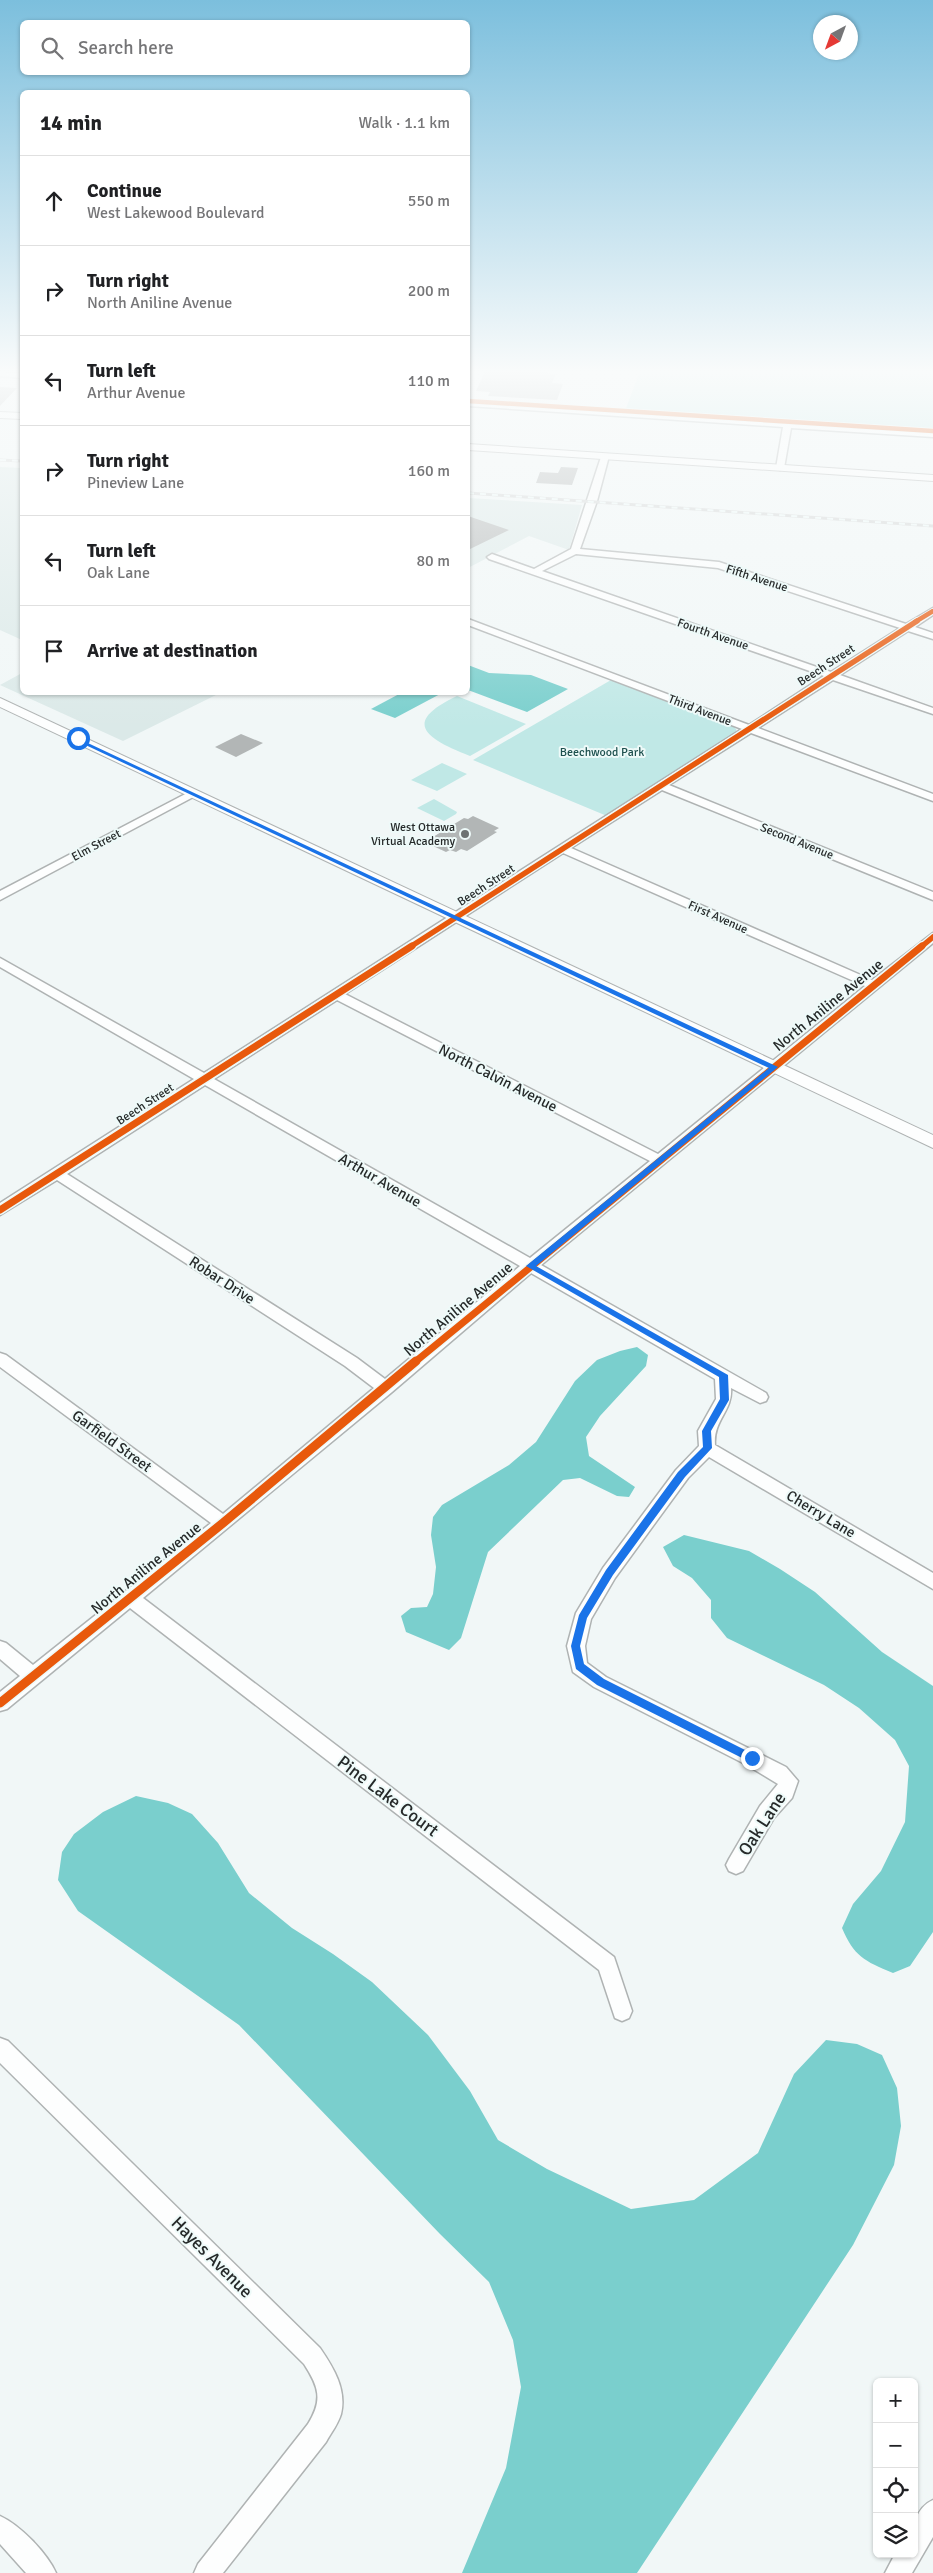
<!DOCTYPE html>
<meta charset="utf-8">
<style>
:root{--surface:#fff;--page:#f6f6f6;--text:#202124;--muted:#757577;--line:#e0e0e0}
body{margin:0;font-family:Signika,sans-serif;background:var(--page);color:var(--text)}
.controls{position:absolute;right:15px;bottom:15px;display:grid;overflow:hidden;border-radius:8px;box-shadow:0 1px 4px #0004}
.controls button{width:45px;height:45px;display:grid;place-items:center;padding:0;border:0;border-bottom:1px solid var(--line);background:var(--surface);color:var(--text);font:25px sans-serif}
.compass{position:absolute;left:813px;top:15px;width:45px;height:45px;border-radius:50%;background:var(--surface);box-shadow:0 1px 4px #0004;rotate:221deg}
.stop{position:absolute;width:15px;height:15px;margin:-11px;border:4px solid #1a73e8;border-radius:50%;background:#fff}
.stop.end{background:#1a73e8;border-color:#fff;box-shadow:0 1px 5px #0008}
.list{margin:0;padding:0;list-style:none}
h2{display:flex;justify-content:space-between;align-items:center;height:65px;margin:0;padding:0 20px;font-size:21px}
h2 small{font-size:16px;font-weight:400;color:var(--muted)}
.list li{display:grid;grid-template-columns:32px 1fr auto;gap:15px;align-items:center;box-sizing:border-box;height:90px;padding:0 20px;border-top:1px solid var(--line)}
.list b{display:block;font-size:19px;white-space:nowrap}
.list p{margin:0;font-size:16px;white-space:nowrap;color:var(--muted)}
.list em{font-size:16px;font-style:normal;color:var(--muted)}
.icon{flex:none;width:28px;height:28px;fill:none;stroke:currentColor;stroke-width:2;stroke-linecap:round;stroke-linejoin:round}
.map{position:relative;flex:none;width:933px;height:2573px;overflow:hidden}
.search{position:absolute;background:var(--surface);box-shadow:0 1px 4px #0004;left:20px;top:20px;width:450px;height:55px;display:flex;align-items:center;gap:12px;box-sizing:border-box;padding:0 18px;border-radius:8px;color:var(--muted);font-size:19px}
.panel{position:absolute;background:var(--surface);box-shadow:0 1px 4px #0004;left:20px;top:90px;width:450px;height:605px;border-radius:8px}
.map>svg:first-child{display:block}
.built{fill:#dbe9e8}
.green{fill:#c0e8e6}
.water{fill:#7acfcd}
.building{fill:#b2b6b6}
.lines{fill:none;stroke-linecap:round;stroke-linejoin:round}
.street-casing{stroke:#afb3b3;stroke-width:3}
.secondary-casing{stroke:#afb3b3;stroke-width:2}
.street{fill:#fdfefe;fill-rule:evenodd}
.secondary{fill:#fdfefe;fill-rule:evenodd}
.rail-casing{stroke:#d2d4d4;stroke-width:3}
.rail{stroke:#eefaf9;stroke-width:2;stroke-dasharray:6;stroke-linecap:butt}
.cycleway-far3-casing{stroke:#eefaf9;stroke-width:6}
.cycleway-far2-casing{stroke:#eefaf9;stroke-width:8}
.cycleway-far1-casing{stroke:#eefaf9;stroke-width:10}
.cycleway-casing{stroke:#eefaf9;stroke-width:12}
.cycleway-far3{stroke:#e8590c;stroke-width:4.5}
.cycleway-far2{stroke:#e8590c;stroke-width:5.5}
.cycleway-far1{stroke:#e8590c;stroke-width:7}
.cycleway{stroke:#e8590c;stroke-width:9}
.route{fill:#1a73e8}
.poi-dot{fill:#6d7272;stroke:#eefaf9;stroke-width:2}
.labels{text-anchor:middle;stroke-width:4;stroke-linejoin:round;paint-order:stroke}
.far-street-label{font-size:12px;fill:#262a2a;stroke:#eefaf9}
.far-park-label{font-size:12px;fill:#1d504e;stroke:#eefaf9}
.far-poi-label{font-size:12px;fill:#262a2a;stroke:#eefaf9;text-anchor:end}
.street-label{font-size:15px;fill:#262a2a;stroke:#eefaf9}
.near-street-label{font-size:18px;fill:#262a2a;stroke:#eefaf9}
</style>
<div class="map">
<svg width="933" height="2573" viewBox="0 0 933 2573">
<rect width="100%" height="100%" fill="#f1f7f7"/>
<path class="built" d="M0,467L22,468V640L0,630Z
M468,498L582,505L569,550L529,536L468,568Z
M22,673V692L220,693L123,741L0,685Z"/>
<path class="green" d="M641,368H914L933,371V434L625,411Z
M611,680L731,725L736,729L737,733L607,816L473,760Z
M457,696L526,724L470,756C427,739 400,723 457,696Z
M442,763L467,774L437,791L411,780Z
M434,799L457,812L456,814L444,821L417,808Z"/>
<path class="water" d="M468,665L489,673L531,675L568,689L527,712L468,690Z
M401,693V692L442,693L395,718L371,709Z
M637,1347L648,1355L646,1366L600,1416L586,1437L589,1456L635,1487L629,1497L617,1496L580,1478L563,1480L488,1552L461,1638L449,1650L406,1632L401,1616L411,1608L427,1607L433,1594L436,1567L431,1535L433,1517L442,1505L509,1465L536,1442L575,1381L597,1360L620,1351Z
M684,1535L749,1551L780,1569L815,1592L882,1652L933,1686V1932L910,1966L893,1973C864,1961 854,1956 842,1928L853,1904L881,1871L905,1822L909,1766L895,1740L859,1708L824,1685L727,1638L711,1618V1600L692,1578L673,1566L663,1547Z
M136,1796L168,1803L192,1814L218,1843L249,1893L292,1928L333,1954L372,1982L428,2035L470,2091L498,2140L547,2169L631,2209L694,2200L758,2153L794,2074L826,2040L857,2044L882,2055L897,2088L901,2126L894,2165L853,2245L637,2573H462L506,2468L521,2387L513,2340L489,2282L440,2234L239,2025L78,1911L58,1880L62,1852L74,1834L103,1812Z"/>
<path class="building" d="M517,368L556,374L552,383L563,384L557,400L488,396L490,392L476,391L485,371L516,372Z
M0,387L17,388L0,406Z
M561,467L578,468L572,485L536,483L540,472L558,473Z
M468,516L509,530L468,550Z
M241,734L263,743L236,757L215,747Z
M473,816L499,828L494,831L497,832L467,851L461,849L456,852L450,850L446,852L433,846L441,840L433,837L464,818L468,819Z"/>
<g class="lines">
<g class="street-casing">
<path id="street" d="M0,372L22,374V378L0,376Z
M468,402L933,433V437L791,428L784,468L780,470L776,468L783,427L468,406Z
M602,454L609,456L597,501L580,549L719,562L906,624L933,608V615L915,627L933,633V639L908,631L840,675L933,708V714L833,680L758,728L933,794V801L751,733L669,785L933,892V900L662,790L571,848L872,980L933,933V943L541,1265L766,1393L768,1397L766,1401L760,1403L731,1388C733,1411 713,1420 715,1445L933,1573V1589L709,1457L688,1478L615,1578L591,1619L585,1646L587,1663L606,1677L786,1767L798,1781L792,1798L774,1818L743,1871L736,1874L729,1871L726,1865L729,1859L760,1806L778,1784L745,1764L594,1687L573,1672L567,1646L576,1613L603,1568L676,1470L699,1446L698,1431L716,1399L715,1379L531,1273L392,1392L143,1598L614,1957L632,2011L629,2018L622,2021L615,2018L599,1970L130,1608L7,1709L0,1711V1692L20,1676L0,1659V1641L6,1643L33,1665L211,1523L0,1367V1353L6,1355L223,1514L374,1388L345,1366L57,1180L0,1215V1203L194,1079L0,967V958L204,1073L742,729L468,625V619L749,725L824,676L489,559L487,557L492,554L534,569L571,549ZM576,554L718,568L900,628L831,672L542,571ZM563,853L865,986L658,1154L345,994ZM337,1000L650,1161L530,1258L214,1079ZM205,1085L520,1266L385,1379L357,1358L67,1174Z
M193,790L198,793L197,795L0,900V891Z
M0,2038L8,2041L320,2348C333,2367 347,2389 341,2414C338,2424 331,2433 326,2442L223,2573H194L198,2564L308,2424C323,2400 319,2387 304,2364L0,2063Z
M933,2500V2537L912,2573H885L895,2554H914C914,2534 911,2510 933,2500Z
M0,2516C20,2525 47,2553 56,2573H26L0,2544Z"/>
</g>
<g class="secondary-casing">
<path id="secondary" d="M0,412L22,413V419L0,418Z
M468,444L933,475V481L468,450Z
M0,698L933,1135V1148L0,707Z"/>
</g>
<use href="#street" class="street"/>
<use href="#secondary" class="secondary"/>
<g class="rail-casing">
<path id="rail" d="M0,460L22,461
M468,493L933,526"/>
</g>
<use href="#rail" class="rail"/>
<g class="cycleway-far3-casing">
<path id="cycleway-far3" d="M468,401L933,431
M915,622L933,611"/>
</g>
<g class="cycleway-far2-casing">
<path id="cycleway-far2" d="M410,947L917,621
M921,947L933,937"/>
</g>
<g class="cycleway-far1-casing">
<path id="cycleway-far1" d="M0,1210L412,946
M415,1362L922,946"/>
</g>
<g class="cycleway-casing">
<path id="cycleway" d="M0,1703L223,1523L416,1361"/>
</g>
<use href="#cycleway-far3" class="cycleway-far3"/>
<use href="#cycleway-far2" class="cycleway-far2"/>
<use href="#cycleway-far1" class="cycleway-far1"/>
<use href="#cycleway" class="cycleway"/>
</g>
<linearGradient id="sky" x2="0" y2="1"><stop stop-color="#7cbfdd"/><stop offset="0.51" stop-color="#f9fbfb"/><stop offset="1" stop-color="#f9fbfb" stop-opacity="0"/></linearGradient>
<rect width="933" height="728" fill="url(#sky)"/>
<path class="route" d="M75,737L778,1067L536,1266L728,1375L729,1400L711,1431L712,1448L685,1477L613,1575L587,1618L580,1646L584,1664L604,1679L755,1755V1761H748L597,1685L576,1669L571,1646L579,1615L606,1570L678,1472L703,1447L702,1431L720,1399L719,1377L526,1266L769,1068L75,740Z"/>
<circle class="poi-dot" cx="465" cy="834" r="5"/>
<g class="labels">
<g class="far-street-label">
<text transform="translate(757 578) rotate(18)" y="4">Fifth Avenue</text>
<text transform="translate(713 634) rotate(19)" y="4">Fourth Avenue</text>
<text transform="translate(826 665) rotate(-33)" y="4">Beech Street</text>
<text transform="translate(700 710) rotate(21)" y="4">Third Avenue</text>
<text transform="translate(797 841) rotate(22)" y="4">Second Avenue</text>
<text transform="translate(96 845) rotate(-28)" y="4">Elm Street</text>
<text transform="translate(486 885) rotate(-33)" y="4">Beech Street</text>
<text transform="translate(718 917) rotate(24)" y="4">First Avenue</text>
<text transform="translate(145 1104) rotate(-33)" y="4">Beech Street</text>
</g>
<g class="far-park-label">
<text x="602" y="756">Beechwood Park</text>
</g>
<g class="far-poi-label">
<text x="455" y="831">West Ottawa<tspan x="455" dy="14">Virtual Academy</tspan></text>
</g>
<g class="street-label">
<text transform="translate(828 1005) rotate(-39)" y="5">North Aniline Avenue</text>
<text transform="translate(498 1078) rotate(27)" y="5">North Calvin Avenue</text>
<text transform="translate(380 1180) rotate(30)" y="5">Arthur Avenue</text>
<text transform="translate(222 1280) rotate(33)" y="5">Robar Drive</text>
<text transform="translate(458 1309) rotate(-40)" y="5">North Aniline Avenue</text>
<text transform="translate(112 1441) rotate(36)" y="5">Garfield Street</text>
<text transform="translate(821 1514) rotate(31)" y="5">Cherry Lane</text>
<text transform="translate(146 1568) rotate(-39)" y="5">North Aniline Avenue</text>
</g>
<g class="near-street-label">
<text transform="translate(388 1796) rotate(37)" y="6">Pine Lake Court</text>
<text transform="translate(762 1824) rotate(-57)" y="6">Oak Lane</text>
<text transform="translate(212 2257) rotate(45)" y="6">Hayes Avenue</text>
</g>
</g>
</svg>
<div class="controls">
<button>+</button>
<button>−</button>
<button><svg class="icon" aria-label="locate" viewBox="0 0 24 24"><circle cx="12" cy="12" r="6"/><path d="M12 2v4M12 18v4M2 12h4M18 12h4"/></svg></button>
<button><svg class="icon" aria-label="layers" viewBox="0 0 24 24"><path d="M12 4l9 5-9 5-9-5zM3 14l9 5 9-5"/></svg></button>
</div>
<svg class="compass" viewBox="-18 -18 36 36"><path d="M0-13l5 13h-10z" fill="#e53935"/><path d="M0 13l5-13h-10z" fill="#757577"/></svg>
<div class="stop" style="left:78px;top:738px"></div>
<div class="stop end" style="left:752px;top:1758px"></div>
<div class="search"><svg class="icon" aria-label="search" viewBox="0 0 24 24"><circle cx="10" cy="10" r="6"/><path d="M15 15l6 6"/></svg>Search here</div>
<section class="panel">
<h2>14 min<small>Walk · 1.1 km</small></h2>
<ul class="list">
<li><svg class="icon" aria-label="ahead" viewBox="0 0 24 24"><path d="M12 20V5M6 11l6-6 6 6"/></svg><div><b>Continue</b><p>West Lakewood Boulevard</p></div><em>550 m</em></li>
<li><svg class="icon" aria-label="right" viewBox="0 0 24 24"><path d="M7 20v-9h11M14 6l5 5-5 5"/></svg><div><b>Turn right</b><p>North Aniline Avenue</p></div><em>200 m</em></li>
<li><svg class="icon" aria-label="left" viewBox="0 0 24 24"><path d="M17 20v-9H6M10 6l-5 5 5 5"/></svg><div><b>Turn left</b><p>Arthur Avenue</p></div><em>110 m</em></li>
<li><svg class="icon" aria-label="right" viewBox="0 0 24 24"><path d="M7 20v-9h11M14 6l5 5-5 5"/></svg><div><b>Turn right</b><p>Pineview Lane</p></div><em>160 m</em></li>
<li><svg class="icon" aria-label="left" viewBox="0 0 24 24"><path d="M17 20v-9H6M10 6l-5 5 5 5"/></svg><div><b>Turn left</b><p>Oak Lane</p></div><em>80 m</em></li>
<li><svg class="icon" aria-label="arrive" viewBox="0 0 24 24"><path d="M6 21V4h12l-3 4 3 4H6"/></svg><div><b>Arrive at destination</b></div></li>
</ul>
</section>
</div>
